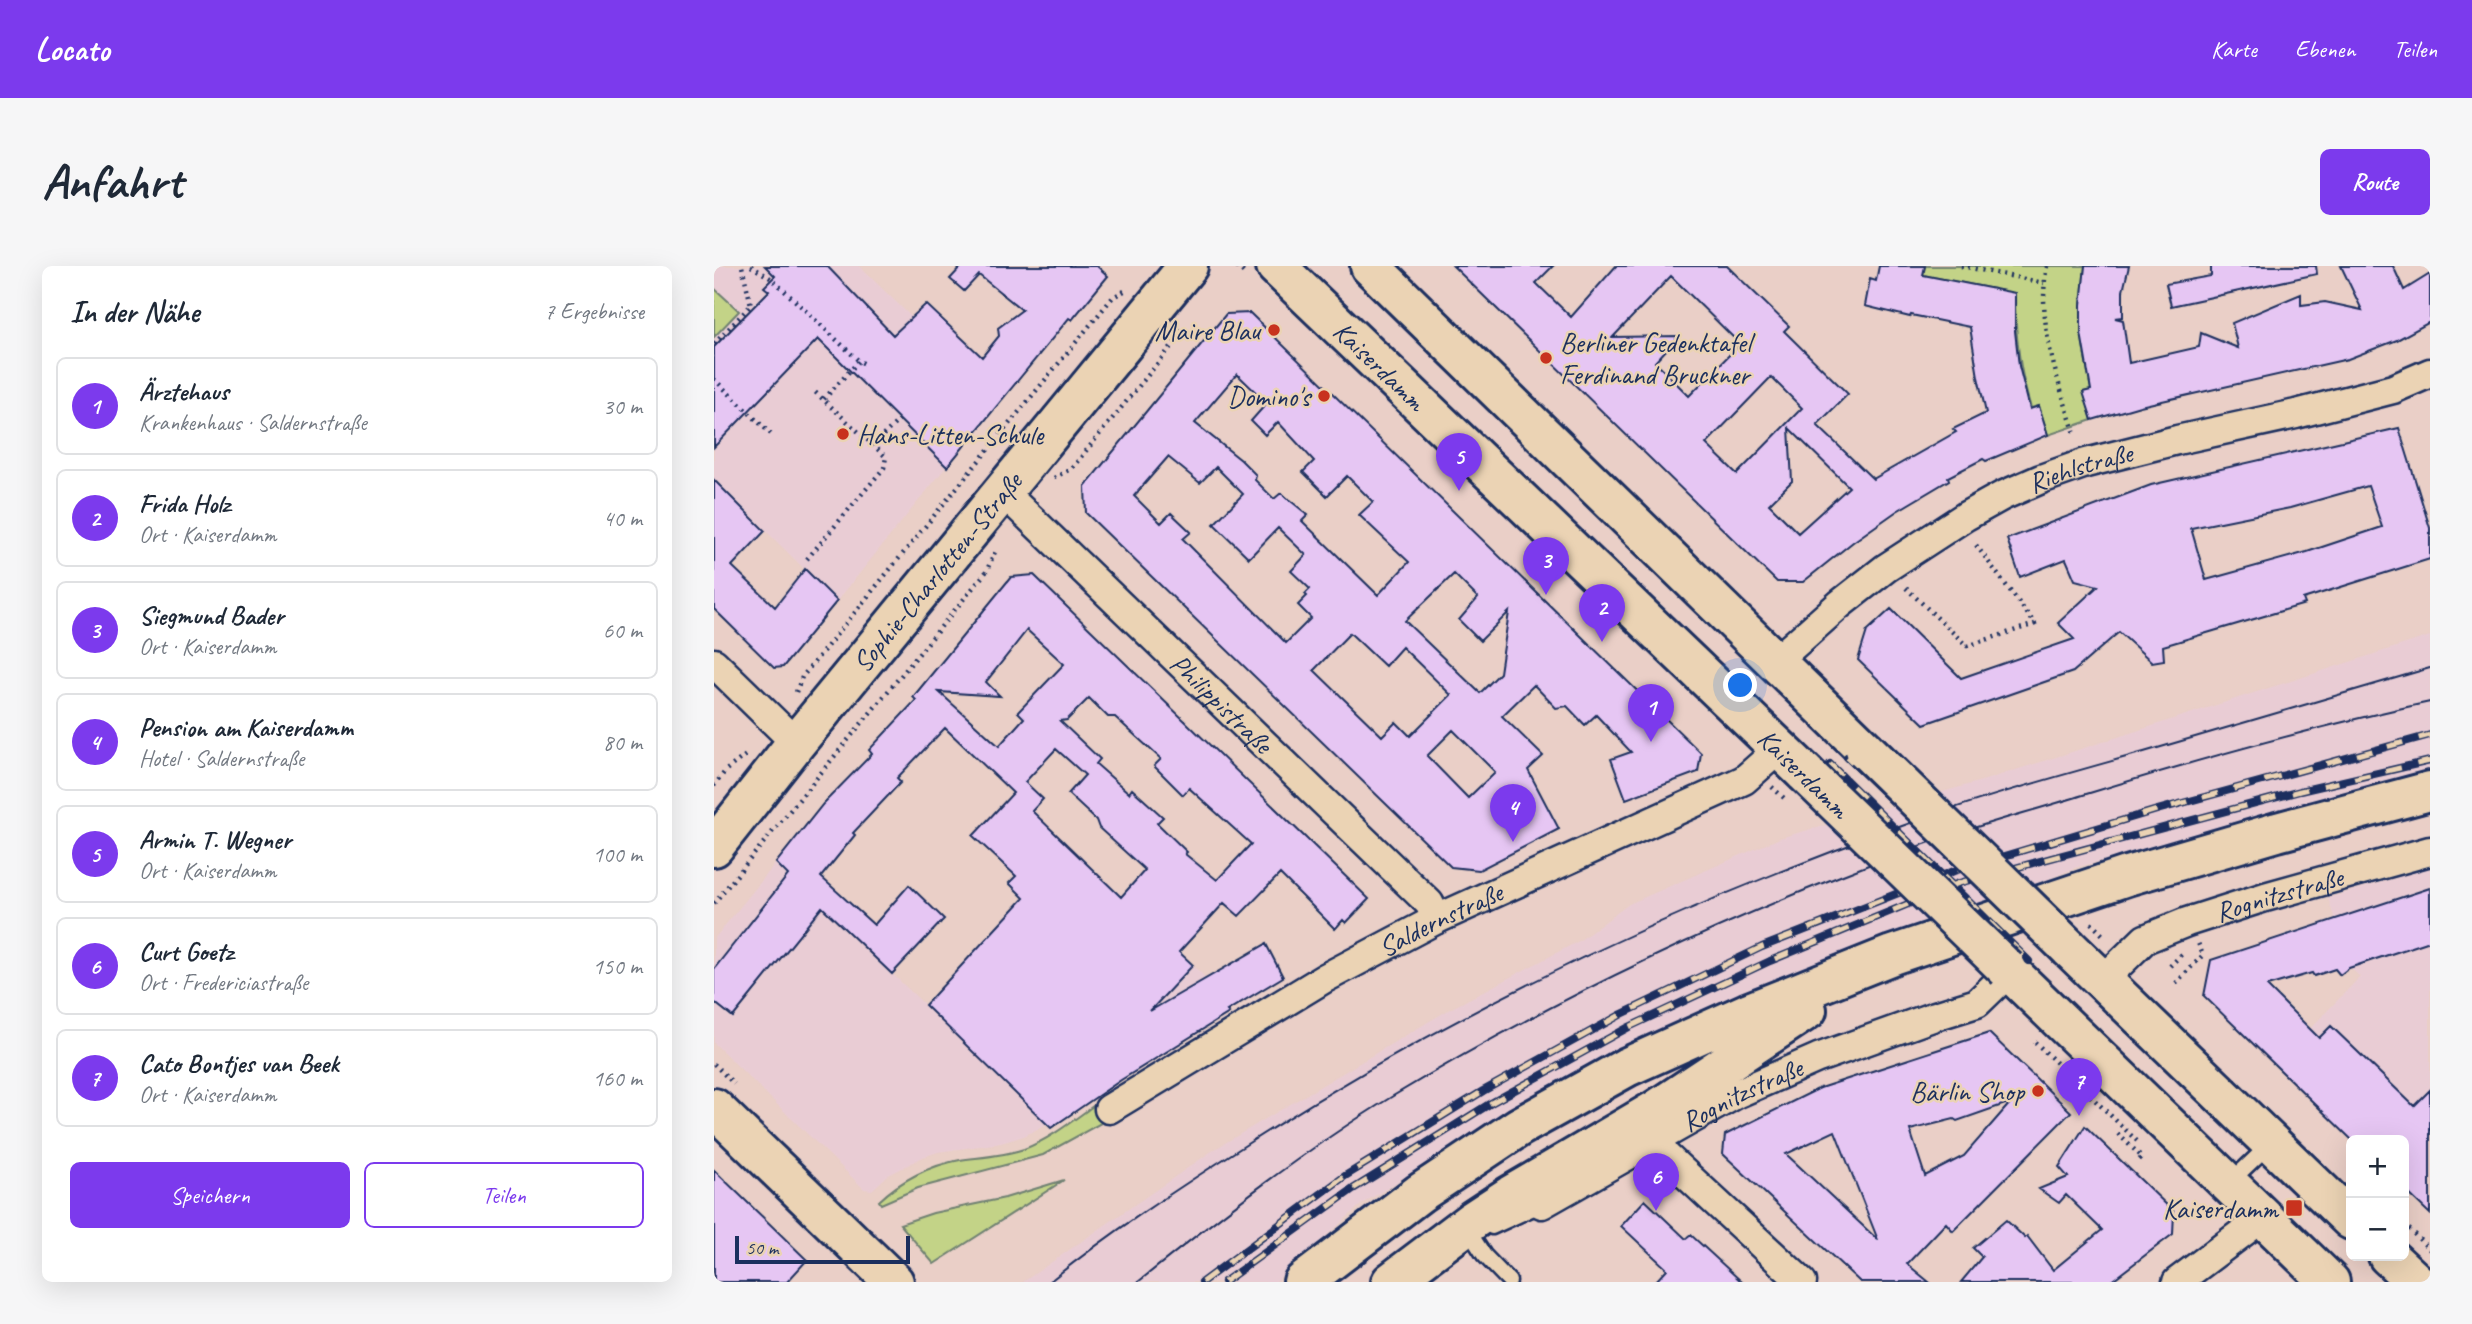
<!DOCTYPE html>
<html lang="de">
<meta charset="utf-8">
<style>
:root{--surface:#fff;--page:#f6f6f7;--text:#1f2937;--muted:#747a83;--line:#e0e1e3;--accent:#7c3aed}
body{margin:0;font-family:Caveat,sans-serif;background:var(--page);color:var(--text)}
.controls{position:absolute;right:21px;bottom:21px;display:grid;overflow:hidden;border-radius:10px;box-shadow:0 7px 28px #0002}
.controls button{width:63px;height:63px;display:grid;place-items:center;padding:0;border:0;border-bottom:2px solid var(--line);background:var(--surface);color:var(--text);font:35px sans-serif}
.scale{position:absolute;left:21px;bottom:18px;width:175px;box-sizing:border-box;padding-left:7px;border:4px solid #1b2f5e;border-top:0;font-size:19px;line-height:24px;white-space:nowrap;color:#1b2f5e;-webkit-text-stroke:5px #ebd3b4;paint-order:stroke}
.you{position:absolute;left:1027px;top:420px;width:24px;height:24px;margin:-18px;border:5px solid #fff;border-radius:50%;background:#1a73e8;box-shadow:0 0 0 10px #1a73e833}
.badge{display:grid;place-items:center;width:46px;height:46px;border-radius:50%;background:var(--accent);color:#fff;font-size:23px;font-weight:700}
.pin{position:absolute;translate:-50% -58px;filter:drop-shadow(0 2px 4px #0008)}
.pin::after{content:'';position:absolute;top:37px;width:24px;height:21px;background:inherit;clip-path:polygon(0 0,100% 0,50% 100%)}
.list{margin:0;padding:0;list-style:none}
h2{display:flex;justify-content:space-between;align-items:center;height:91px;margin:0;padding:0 28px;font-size:30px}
h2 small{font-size:23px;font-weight:400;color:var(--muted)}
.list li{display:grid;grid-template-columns:46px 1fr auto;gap:21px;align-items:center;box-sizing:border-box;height:98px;margin:0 14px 14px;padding:0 14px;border:2px solid var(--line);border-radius:10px}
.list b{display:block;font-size:26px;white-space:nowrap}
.list p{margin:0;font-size:23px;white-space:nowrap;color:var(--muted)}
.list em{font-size:23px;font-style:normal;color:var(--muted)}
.actions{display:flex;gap:14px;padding:21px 28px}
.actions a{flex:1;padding:16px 0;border:2px solid var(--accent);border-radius:10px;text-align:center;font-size:24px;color:var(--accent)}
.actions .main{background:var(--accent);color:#fff}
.map{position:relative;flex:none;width:1716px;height:1016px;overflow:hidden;border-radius:10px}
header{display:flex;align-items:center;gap:42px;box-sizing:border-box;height:98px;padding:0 35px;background:var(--accent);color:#fff}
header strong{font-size:33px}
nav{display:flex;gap:38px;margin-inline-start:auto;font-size:24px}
.intro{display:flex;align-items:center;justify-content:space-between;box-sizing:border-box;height:168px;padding:0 42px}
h1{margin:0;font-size:49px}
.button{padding:18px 32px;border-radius:10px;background:var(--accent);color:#fff;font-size:24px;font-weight:700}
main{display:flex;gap:42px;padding:0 42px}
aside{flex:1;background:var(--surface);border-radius:10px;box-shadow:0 7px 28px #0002}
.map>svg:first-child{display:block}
.built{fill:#e9ccd4}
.green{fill:#c3d387;stroke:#6f8172;stroke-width:2}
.building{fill:#e6c6f3;stroke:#1b2f5e;stroke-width:2;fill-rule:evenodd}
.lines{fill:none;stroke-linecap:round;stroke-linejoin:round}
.service-casing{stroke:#1b2f5e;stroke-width:19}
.minor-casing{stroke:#1b2f5e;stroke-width:33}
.primary-casing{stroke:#1b2f5e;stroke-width:44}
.motorway-casing{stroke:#1b2f5e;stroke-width:44}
.path{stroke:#1b2f5e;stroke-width:4.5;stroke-dasharray:2 5;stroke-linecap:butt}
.service{stroke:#ebd3b4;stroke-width:14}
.minor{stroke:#ebd3b4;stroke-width:28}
.primary{stroke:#ebd3b4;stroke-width:38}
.motorway{stroke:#ebd3b4;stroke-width:38}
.tram{stroke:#1b2f5e;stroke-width:2}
.rail-casing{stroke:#1b2f5e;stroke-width:8}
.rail{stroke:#ebd3b4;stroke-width:5;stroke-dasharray:16;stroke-linecap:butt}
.primary-bridge-casing{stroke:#1b2f5e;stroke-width:44;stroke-linecap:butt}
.path-bridge{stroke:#1b2f5e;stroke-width:4.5;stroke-dasharray:2 5;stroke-linecap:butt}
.primary-bridge{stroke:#ebd3b4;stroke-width:38}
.poi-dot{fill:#c8321e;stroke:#ebd3b4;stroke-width:2.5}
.labels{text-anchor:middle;stroke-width:5;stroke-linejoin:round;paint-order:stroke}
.poi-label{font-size:28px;fill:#1b2f5e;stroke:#ebd3b4;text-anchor:end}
.street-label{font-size:28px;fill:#1b2f5e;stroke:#ebd3b4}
</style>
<header>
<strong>Locato</strong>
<nav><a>Karte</a><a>Ebenen</a><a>Teilen</a></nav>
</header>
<div class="intro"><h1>Anfahrt</h1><a class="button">Route</a></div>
<main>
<aside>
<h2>In der Nähe<small>7 Ergebnisse</small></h2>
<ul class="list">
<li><span class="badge">1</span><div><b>Ärztehaus</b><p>Krankenhaus · Saldernstraße</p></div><em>30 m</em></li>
<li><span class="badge">2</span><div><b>Frida Holz</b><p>Ort · Kaiserdamm</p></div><em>40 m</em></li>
<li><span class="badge">3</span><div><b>Siegmund Bader</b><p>Ort · Kaiserdamm</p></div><em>60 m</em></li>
<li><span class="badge">4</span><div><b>Pension am Kaiserdamm</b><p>Hotel · Saldernstraße</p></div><em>80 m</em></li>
<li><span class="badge">5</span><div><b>Armin T. Wegner</b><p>Ort · Kaiserdamm</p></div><em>100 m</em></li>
<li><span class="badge">6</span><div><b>Curt Goetz</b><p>Ort · Fredericiastraße</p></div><em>150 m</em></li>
<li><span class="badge">7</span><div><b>Cato Bontjes van Beek</b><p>Ort · Kaiserdamm</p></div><em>160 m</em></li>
</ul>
<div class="actions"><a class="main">Speichern</a><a>Teilen</a></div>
</aside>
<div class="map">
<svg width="1716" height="1016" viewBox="0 0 1716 1016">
<rect width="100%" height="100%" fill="#eacfc7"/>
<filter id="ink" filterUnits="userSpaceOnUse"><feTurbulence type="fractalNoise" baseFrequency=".0143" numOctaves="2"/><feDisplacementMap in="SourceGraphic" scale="14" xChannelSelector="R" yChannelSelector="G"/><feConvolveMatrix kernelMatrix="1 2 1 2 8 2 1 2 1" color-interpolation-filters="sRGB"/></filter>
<g filter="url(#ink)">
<path class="built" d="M0,0H145L285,136L123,335L0,214Z
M1716,370V516L1363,601L1177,680L783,853L648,938L561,1016H309L501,883L736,743L865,675L915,638L1066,572L1271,514Z
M357,583L488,708L515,747L407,814L337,862L333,858L310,870L287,877L224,886L209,891L173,910L158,924L150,923L0,777V673L62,597L211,739Z
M1716,602V948L1690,923V874H1638L1561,799L1646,711L1636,701L1614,632Z"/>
<path class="green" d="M1211,0H1371L1367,39V67L1377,124L1370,126L1378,154L1334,169L1325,140L1317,142C1305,104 1301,67 1301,27L1209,9Z
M0,22L25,45L0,71Z
M379,840L389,856L329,889L204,922L167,938L165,935C187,914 217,899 246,894C268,891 289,890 310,883C336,873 357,856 379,840Z
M350,914L220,998L186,958L219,947L291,932Z"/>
<path class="building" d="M51,0H113L179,69L212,38L268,91L285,70L284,62L308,44L265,9L250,25L236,13L248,0H383L394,10L358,54L355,52L233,201L104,73L0,181V81L55,25L50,21L61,10Z
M739,0H839L822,17L857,51L902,0H1013L1075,60L1070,65L1134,128L1103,159L1159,213L1242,166L1239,163L1272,147L1264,111L1256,61L1197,49L1196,51L1151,40L1156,13L1162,15L1165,0H1211L1209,9L1301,27V65L1305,100L1316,143L1325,140L1334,169L1272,195L1269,193L1234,211L1235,214L1183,245L1139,276L1089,316H1063ZM957,10L1026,78L975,130L941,96L965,70L899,71ZM1057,111L1088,142L1023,208L992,178ZM1075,162L1135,221L1084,267L1055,238L1078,215Z
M1371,0H1415L1409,25V51L1401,52L1409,54L1415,97L1485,81L1487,67L1524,82L1518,57L1587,28V39L1611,36L1648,44L1627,0H1679L1690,24L1716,8V56L1683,74L1634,93L1426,140L1378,154L1369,126L1377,124L1367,67V39Z
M1497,0H1602L1603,8L1457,40L1452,18L1497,10Z
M536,47L987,487L984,506L912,533L897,493L917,486L882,449L871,459L853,440L842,442L820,419L788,450L829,490L814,504L845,563L765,604L737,601L372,247L371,220L494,70L512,48ZM523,108L553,137L537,155L551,169L564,156L600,195L589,206L613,230L633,210L659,236L645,249L695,296L664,329L588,255L594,249L567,227L560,233L541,214L542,209L527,194L481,157ZM454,191L486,217L502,201L529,228L500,258L535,292L564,262L592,289L577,305L596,323L591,328L593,330L584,339L597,352L572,377L469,273L477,266L457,247L447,257L420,230ZM740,308L764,332L745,354L766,375L795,346L786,407L766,427L691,355ZM636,367L671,400L688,381L737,429L696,470L682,456L668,470L600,404ZM739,464L781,506L754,532L713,490Z
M1685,162L1716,262V293L1589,333L1591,338L1449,380L1450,394L1438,396L1405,366L1359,406L1210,458L1144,394L1153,365L1177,343L1247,412L1360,373L1344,357L1384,320L1361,314L1352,293L1306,311L1293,273L1437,219ZM1654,220L1668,261L1593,286L1492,314L1477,262L1576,242Z
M0,214L51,265L18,300L61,341L91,303L123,335L69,401L60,402L0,343Z
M320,309L655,633L632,657L629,654L621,663L566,608L525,650L510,637L465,686L479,699L436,745L552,678L569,711L513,745L515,747L407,814L337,862L211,739L310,632L295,617L302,610L259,570L299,527L231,462L183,512L187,516L139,567L141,569L107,611L160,659L195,619L230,653L178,708L108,641L19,751L0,736V703L74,609L62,597L109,538L158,488L155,484L202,434L199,431L297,311ZM313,364L350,398L304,446L310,452L285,480L225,426L286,430L272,416ZM375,432L394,451H401L447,493L440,500L469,529L475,522L537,578L503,614L471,588L473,586L443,557L449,551L418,523L415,527L382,498L386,493L346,455L353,454ZM342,483L371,509L354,528L382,554L385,562L431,604L407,631L318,545L329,533L311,516Z
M1716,622V675L1635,702L1626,709L1621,703L1600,710L1598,707L1553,720L1605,772L1617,760L1700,840L1716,824V948L1690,923V874H1638L1490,730L1497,694Z
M1275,767L1357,846L1239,965L1232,957L1193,998L1215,1016H1146L1009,888L1011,869L1106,822ZM1297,836L1250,890L1211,910L1196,864L1240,853L1243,855ZM1121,865L1164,974L1072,888Z
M1371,860L1460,946L1459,968L1396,1016H1247L1268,991L1259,982L1292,954L1311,972L1313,970L1339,1004L1388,964L1352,929L1345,937L1325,923L1354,911L1345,901Z
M0,904L93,994L73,1016H0Z
M931,934L972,973L977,969L1028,1016H941L953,1003L907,960Z"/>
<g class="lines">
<g class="service-casing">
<path id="service" d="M1515,917L1556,878
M778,961L828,938
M757,969L770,989L795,1015"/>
</g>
<g class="minor-casing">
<g id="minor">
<path id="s1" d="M289,226L715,637L723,653"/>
<path id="s2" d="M1062,395L1126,338L1172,302L1252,250L1288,230L1327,213L1372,197L1463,174L1582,148L1679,123L1716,107"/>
<path d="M0,397L82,477"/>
<path id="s3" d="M1389,714L1431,673L1473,656L1551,631L1716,585"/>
<path id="s4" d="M395,843L611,712L723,653L1030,514L1065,483"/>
<path d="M941,873L952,890L1088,1016"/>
<path id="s5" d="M828,938L1022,828L1104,792L1221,750L1263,737L1296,705"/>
<path d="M1463,1016L1548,952"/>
</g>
</g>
<g class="primary-casing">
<g id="primary">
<path id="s6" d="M562,0L1091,507"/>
<path d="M656,0L1151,483"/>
<path id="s7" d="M0,581L82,477L474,0"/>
<path d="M1355,682L1637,954"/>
<path d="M1293,703L1616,1016"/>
<path d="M0,842L180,1016"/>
<path d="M1674,990L1702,1016"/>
</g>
</g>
<g class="motorway-casing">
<path id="motorway" d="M589,1016L706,927L805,861L913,801L1033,747L1178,689L1413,610L1563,566L1716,525
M677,1016L759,954L797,929L940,845L1093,744"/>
</g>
<path class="path" d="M37,0L58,13L145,95L151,98
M523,0L532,9
M1247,0L1330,17
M1333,0C1322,57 1344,115 1361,168
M0,78L37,39L28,0
M0,113L60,171
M110,133L145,95
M159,179L185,154
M340,212L358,202L461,76L467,59
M93,293L170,202L172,191L101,126
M1192,322L1253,380L1321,358L1262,279
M82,426L88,411L399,31L414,23
M0,520L12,504L32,489
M0,637L272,306L281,286
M1456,700L1470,686
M1462,717L1489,689L1484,677
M1321,776L1423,875
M0,798L20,818
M1343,808L1371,835
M1404,868L1428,891L1423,896
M1690,958L1716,984"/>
<use href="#service" class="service"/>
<use href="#minor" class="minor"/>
<use href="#primary" class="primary"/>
<use href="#motorway" class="motorway"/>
<path class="tram" d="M335,1016C397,966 463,923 530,880C735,748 958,641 1188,560C1267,531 1349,509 1430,486C1525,458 1621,430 1716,402
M424,1016C506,950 589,885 679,830C843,731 1018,649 1197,583C1253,562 1312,547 1369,529C1483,494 1599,461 1716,436"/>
<g class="rail-casing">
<path id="rail" d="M1133,491L1338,687
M1116,498L1315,695
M488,1016L631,910L769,825L908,748L1048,681L1240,605L1443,544L1716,469
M510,1016L639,923L777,837L915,761L1056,695L1245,617L1586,525L1716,495"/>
</g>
<use href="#rail" class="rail"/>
<g class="primary-bridge-casing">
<path id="primary-bridge" d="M1151,483L1355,682
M1091,507L1293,703"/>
</g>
<path class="path-bridge" d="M1058,521L1070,532
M1377,657L1389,669"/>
<use href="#primary-bridge" class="primary-bridge"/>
</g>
</g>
<g class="poi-dot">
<circle cx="560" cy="64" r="7"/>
<circle cx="832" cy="92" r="7"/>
<circle cx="610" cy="130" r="7"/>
<circle cx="129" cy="168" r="7"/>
<circle cx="1324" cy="825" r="7"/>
<rect x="1571" y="933" width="18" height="18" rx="3.5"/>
</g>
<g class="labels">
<g class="poi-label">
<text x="546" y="74">Maire Blau</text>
<text x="846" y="86" text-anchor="start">Berliner Gedenktafel<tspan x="846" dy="32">Ferdinand Bruckner</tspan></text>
<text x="596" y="140">Domino's</text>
<text x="143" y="178" text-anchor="start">Hans-Litten-Schule</text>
<text x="1310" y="835">Bärlin Shop</text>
<text x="1564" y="952">Kaiserdamm</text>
</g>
<g class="street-label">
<text dy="10" stroke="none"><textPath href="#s6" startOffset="144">Kaiserdamm</textPath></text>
<text dy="10" stroke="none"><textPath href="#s2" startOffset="364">Riehlstraße</textPath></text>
<text dy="10" stroke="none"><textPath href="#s7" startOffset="354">Sophie-Charlotten-Straße</textPath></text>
<text dy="10" stroke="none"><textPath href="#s1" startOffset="304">Philippistraße</textPath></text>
<text transform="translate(1090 507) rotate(44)" y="10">Kaiserdamm</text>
<text dy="10" stroke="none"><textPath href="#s3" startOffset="200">Rognitzstraße</textPath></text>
<text dy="10" stroke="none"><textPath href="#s4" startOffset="382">Saldernstraße</textPath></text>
<text dy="10" stroke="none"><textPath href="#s5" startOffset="228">Rognitzstraße</textPath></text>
</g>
</g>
</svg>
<div class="controls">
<button>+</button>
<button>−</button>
</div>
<div class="scale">50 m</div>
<div class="you"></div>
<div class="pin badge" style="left:937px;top:476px">1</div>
<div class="pin badge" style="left:888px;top:376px">2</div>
<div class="pin badge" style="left:832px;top:329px">3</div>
<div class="pin badge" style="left:799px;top:576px">4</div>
<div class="pin badge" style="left:745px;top:225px">5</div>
<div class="pin badge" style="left:942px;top:945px">6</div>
<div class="pin badge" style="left:1365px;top:850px">7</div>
</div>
</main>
